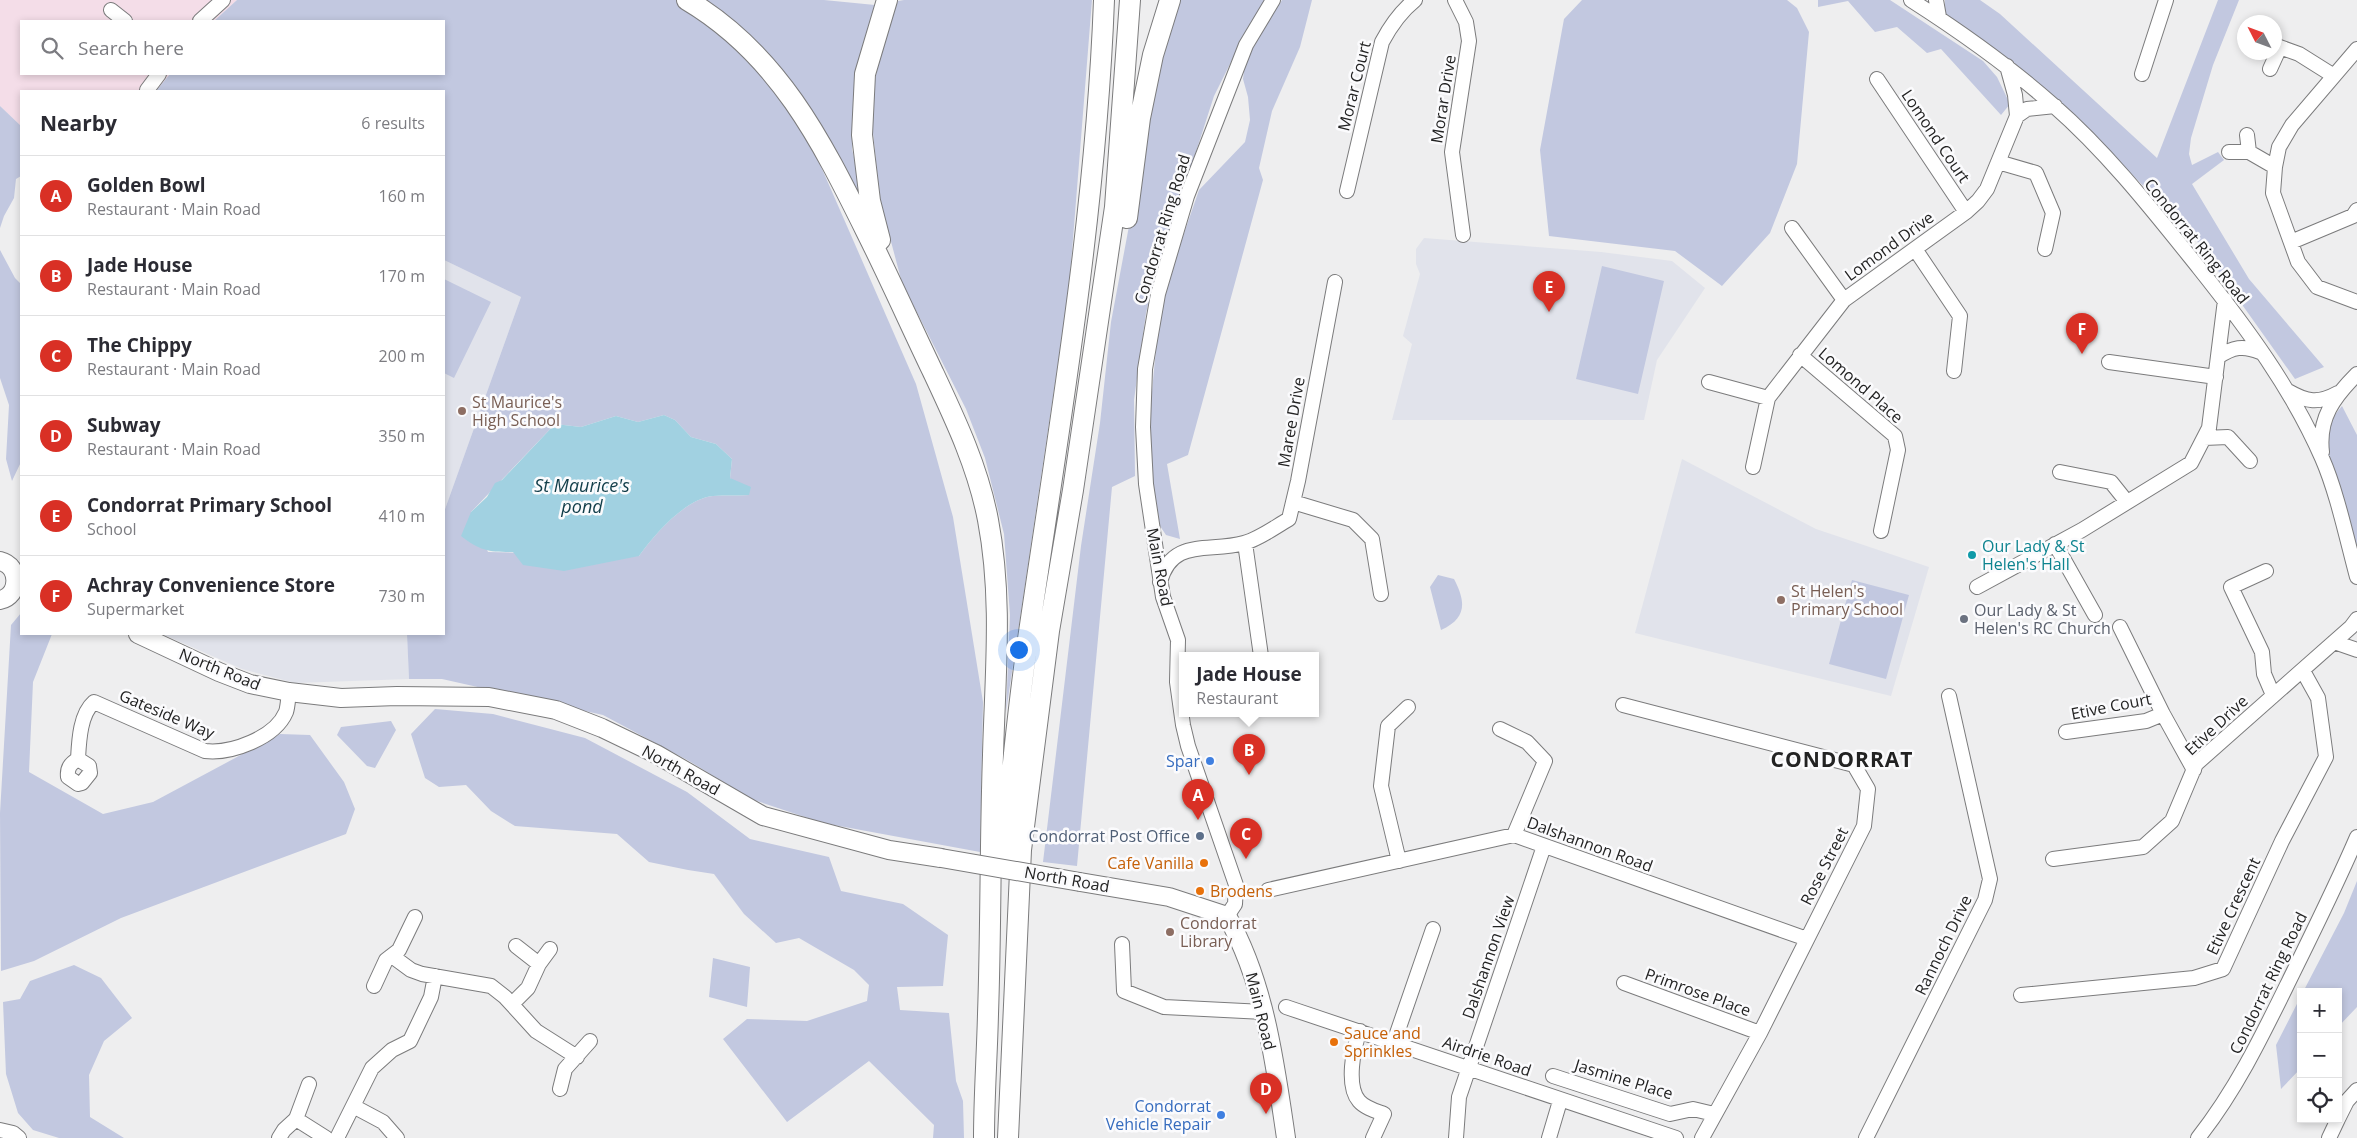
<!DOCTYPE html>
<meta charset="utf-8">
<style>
:root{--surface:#fff;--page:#f2f2f3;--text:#2b2b33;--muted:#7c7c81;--line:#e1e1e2;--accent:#d93025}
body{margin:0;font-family:"Open Sans",sans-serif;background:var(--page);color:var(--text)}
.controls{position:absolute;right:15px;bottom:15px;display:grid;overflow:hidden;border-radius:0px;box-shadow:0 2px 8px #0003}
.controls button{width:45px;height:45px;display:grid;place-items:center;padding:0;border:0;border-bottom:1px solid var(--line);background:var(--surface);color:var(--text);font:25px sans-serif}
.compass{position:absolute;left:2237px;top:15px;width:45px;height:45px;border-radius:50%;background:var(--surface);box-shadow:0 2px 8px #0003;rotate:312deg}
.you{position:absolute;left:1018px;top:649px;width:18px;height:18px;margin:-12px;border:4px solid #fff;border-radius:50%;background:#1a73e8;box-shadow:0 0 0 8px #1a73e833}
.badge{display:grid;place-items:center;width:32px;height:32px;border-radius:50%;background:var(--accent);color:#fff;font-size:16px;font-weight:700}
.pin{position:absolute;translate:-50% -41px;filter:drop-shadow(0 1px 2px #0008)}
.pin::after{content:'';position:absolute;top:26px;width:18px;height:15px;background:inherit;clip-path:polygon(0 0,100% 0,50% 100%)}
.popup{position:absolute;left:1179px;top:652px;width:140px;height:65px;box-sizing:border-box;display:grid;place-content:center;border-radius:0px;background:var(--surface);filter:drop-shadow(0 1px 4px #0005);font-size:16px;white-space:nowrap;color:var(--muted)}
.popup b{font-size:19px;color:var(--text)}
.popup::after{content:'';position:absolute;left:50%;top:100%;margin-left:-10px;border:10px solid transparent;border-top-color:var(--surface)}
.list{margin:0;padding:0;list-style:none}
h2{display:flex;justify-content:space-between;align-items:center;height:65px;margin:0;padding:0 20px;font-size:21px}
h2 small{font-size:16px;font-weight:400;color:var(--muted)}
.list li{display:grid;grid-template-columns:32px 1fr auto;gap:15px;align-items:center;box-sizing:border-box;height:80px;padding:0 20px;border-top:1px solid var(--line)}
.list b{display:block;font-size:19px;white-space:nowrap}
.list p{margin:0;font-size:16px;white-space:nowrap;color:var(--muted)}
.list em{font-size:16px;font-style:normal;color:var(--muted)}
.icon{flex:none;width:28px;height:28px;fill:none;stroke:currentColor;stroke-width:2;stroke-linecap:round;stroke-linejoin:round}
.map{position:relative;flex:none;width:2357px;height:1138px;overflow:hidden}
.search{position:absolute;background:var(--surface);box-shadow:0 2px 8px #0003;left:20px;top:20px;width:425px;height:55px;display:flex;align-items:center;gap:12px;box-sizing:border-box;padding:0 18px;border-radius:0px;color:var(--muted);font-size:19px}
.panel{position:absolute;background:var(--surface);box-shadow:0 2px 8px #0003;left:20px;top:90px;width:425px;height:545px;border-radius:0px}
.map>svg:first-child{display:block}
.commercial{fill:#f4dde8}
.built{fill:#e1e3eb}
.green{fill:#c2c8e0;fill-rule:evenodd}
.water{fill:#a1d1e1}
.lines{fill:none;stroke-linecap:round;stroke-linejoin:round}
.minor-casing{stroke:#7b7b7c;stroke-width:16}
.major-casing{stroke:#7b7b7c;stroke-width:20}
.highway-casing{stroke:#7b7b7c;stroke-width:22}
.minor{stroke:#fff;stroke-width:14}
.major{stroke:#fff;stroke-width:18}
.highway{stroke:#fff;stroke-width:20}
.major-bridge-casing{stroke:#7b7b7c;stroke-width:20;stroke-linecap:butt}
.major-bridge{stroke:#fff;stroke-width:18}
.education-dot{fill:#8d6e63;stroke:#fbfbfd;stroke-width:2}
.culture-dot{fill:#0f9aa8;stroke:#fbfbfd;stroke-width:2}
.worship-dot{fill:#6b7280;stroke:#fbfbfd;stroke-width:2}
.shop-dot{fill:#3f7fe0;stroke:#fbfbfd;stroke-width:2}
.service-dot{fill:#5c6f8a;stroke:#fbfbfd;stroke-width:2}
.food-dot{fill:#e8710a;stroke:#fbfbfd;stroke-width:2}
.labels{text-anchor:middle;stroke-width:5;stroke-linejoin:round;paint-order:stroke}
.street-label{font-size:16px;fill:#232323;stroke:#fbfbfd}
.education-label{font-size:16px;fill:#785e54;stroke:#fbfbfd;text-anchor:start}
.culture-label{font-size:16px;fill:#0d838f;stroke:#fbfbfd;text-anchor:start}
.worship-label{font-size:16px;fill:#5b616d;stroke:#fbfbfd;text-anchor:start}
.shop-label{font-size:16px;fill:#366cbe;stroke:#fbfbfd;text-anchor:end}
.service-label{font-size:16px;fill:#4e5e75;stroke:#fbfbfd;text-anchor:end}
.food-label{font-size:16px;fill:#c56008;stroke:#fbfbfd;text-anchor:start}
.water-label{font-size:18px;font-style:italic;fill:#113d49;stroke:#fbfbfd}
.district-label{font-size:21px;font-weight:bold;letter-spacing:1px;fill:#232323;stroke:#fbfbfd}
</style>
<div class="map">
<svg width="2357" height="1138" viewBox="0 0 2357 1138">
<rect width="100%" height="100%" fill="#eeeeef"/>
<path class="commercial" d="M0,0H237L214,21H21V74H170L156,91H21V126L0,106Z"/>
<path class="built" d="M1424,238L1601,252L1672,261L1705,288L1657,360L1644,420H1392L1412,344L1403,336L1420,274L1416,264V249Z
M444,260L521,297L444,512Z
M1682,459L1816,529L1929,567L1891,696L1635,633Z
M162,634H407L409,679L295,683L242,669Z"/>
<path class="green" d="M237,0H679L764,73L812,146L916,384L953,517L983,702L980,852L823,823L751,799L689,761L603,715L442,679H409L407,634H444V512L521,297L444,260V91H156L170,74H444V21H214ZM664,415L675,420L691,437L716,444L732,459L730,478L749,495C737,496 725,495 713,496C685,499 655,534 639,556L488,552L471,512L555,424L581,427L616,416L638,422Z
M701,0H824L875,5L854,89L852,149L863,196L854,191Z
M904,0H1092L1069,289L1006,712L1010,615L1004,534L985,458L966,409L902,283L880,200L870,104L885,33L898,1Z
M1177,0H1266L1245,34L1214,96L1152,288L1146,313L1134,400L1135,476L1112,487L1077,866L1043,862L1081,546L1100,423L1111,322L1132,210L1152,78Z
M1282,0H1312L1300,47L1272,111L1259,168L1263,180L1188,455L1167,464L1180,539L1166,535L1160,526L1151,470L1150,413L1158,327L1170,274L1199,190L1245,142L1250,120L1248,97L1243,79L1244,71L1251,50Z
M1582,0H1787L1797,8L1809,32L1797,164L1770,233L1722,286L1675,251L1549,236L1540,150L1564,19Z
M1818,0H1890L1983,61L1997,77L2010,104L2001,115L1941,49L1927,53L1897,27L1875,32L1848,1L1818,7Z
M1945,0H1980L2000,14L2157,158L2218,0H2239L2213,65L2191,138L2189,154L2192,165L2218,152L2224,160L2192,184L2249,279L2324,367L2295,379L2194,237L2076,118L1945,13Z
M0,106L21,126V176L16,179L14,198L4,216L0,228Z
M0,250L15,278L21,284V462L12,481L6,459L9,405L0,378Z
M1602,266L1664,281L1638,394L1576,379Z
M444,279L491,302L454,378L444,373Z
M2342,406L2357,435V551L2319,434Z
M1438,575L1454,579C1466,602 1467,618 1441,630L1430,587Z
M1852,580L1909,595L1886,679L1829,664Z
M21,613V634H52L33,682L29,772L103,814L153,802L280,734L310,735L344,782L355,809L346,834L121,918L34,961L1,971L0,813L11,625Z
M435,709L493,714L585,738L687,792L750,839L829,857L841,891L903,904L948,935L943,986L897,987L900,1010L949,1013L956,1081L963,1101L964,1138H933L934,1125L869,1061L787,1122L723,1039L747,1019L807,1021L867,1001L869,985L854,970L799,938L776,943L744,914L714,874L688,870L649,862L617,834L515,826L491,811L466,785L439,787L425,778L411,734Z
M391,721L396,730L375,768L367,766L337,735L341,727Z
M2357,881V1007L2338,1027V992H2303L2344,913Z
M713,958L750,967L747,1007L709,997Z
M74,965L101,978L132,1018L104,1041L89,1075L90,1117L124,1138H59L33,1130L18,1113L6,1074L3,1002L20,999L30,981Z
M2301,996V1068L2281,1089L2276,1045Z"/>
<path class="water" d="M664,415L675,420L691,437L716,444L732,459L730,478L751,487L749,495C737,496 725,495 713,496C685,499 655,534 639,556L564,571L523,565L513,552C489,552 480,551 461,536L471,512L487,497L495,483L502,480L555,424L581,427L616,416L638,422Z"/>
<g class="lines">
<g class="minor-casing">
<path id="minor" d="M1455,0L1466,22L1469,41L1452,152L1463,235
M1911,0C1961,32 2009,66 2053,105C2108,153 2154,212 2199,268C2246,327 2292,389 2322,458C2337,492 2347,540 2357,577
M1936,0L1939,17
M111,10L125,21
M200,21L223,0
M2274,45L2299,54L2334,76
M2357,49L2292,125L2279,147L2275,167L2273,193L2298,262L2317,287L2357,302
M2270,69L2280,47
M2142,74L2166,0
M1877,79L1966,212
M147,90L159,74
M2017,116L2027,109L2055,106
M2247,135L2249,152
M2229,152H2249L2275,167
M1998,162L2036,173L2053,213L2045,249
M1347,191L1382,42C1391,25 1400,12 1415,0
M1792,228L1844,300
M2291,242L2353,216L2357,210
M1915,249L1960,316L1954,371
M1800,355L1895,436L1898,450L1881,531
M2218,357C2233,347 2243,345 2260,352
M2109,362L2216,377
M1709,382L1768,398
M2288,391C2307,402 2318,404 2338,393
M2204,438L2228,437L2250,461
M2322,452C2318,418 2334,397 2357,374
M1753,467L1768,398L1844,300L1966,212L1978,201L1987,189L2017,116L2015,95L2007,66
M2060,472L2111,482L2127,502
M1293,502L1353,520L1372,539L1381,594
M1245,543L1261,656
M2055,544L2095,615
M2266,571L2231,587L2262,652L2264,674L2273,695
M1160,582C1172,537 1209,553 1244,543C1259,539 1275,527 1289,519L1298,481L1335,282
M1977,587L2082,530L2191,463L2209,428L2225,300
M2120,627L2163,714L2194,770
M2334,642L2357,650
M1623,705L1854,765L1868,789L1864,826L1760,1033L1702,1138
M1500,729L1527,742L1545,761L1514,835
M2066,732L2146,721L2163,714
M78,759C70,764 67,768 68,777L78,784L82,783L90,773L89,766L78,759C79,741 80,714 94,702L205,751C231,754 275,738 286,712C288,706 288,698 289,692
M2053,859L2143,847L2172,821L2196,764L2351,627L2357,619
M1399,861L1381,786L1388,726L1408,707
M1268,890L1514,835L1807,939
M1227,916L1235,904L1236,885L1188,746L1183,725L1177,682L1178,640L1163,597L1146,484L1143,427L1145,369L1158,294L1187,196L1246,45L1273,0
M1122,944L1124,991L1164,1007L1264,1012
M516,946L539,964
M392,956L411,970L422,974L491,986L505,997L536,1031L577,1057
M1624,983L1760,1033
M374,986L386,960L399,950L415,917
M2021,995L2194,978L2223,969L2282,841L2326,757L2318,698L2303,671
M512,1004L528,988L539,964L550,949
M1286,1007L1676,1138
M1360,1031C1353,1048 1346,1086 1359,1101C1365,1108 1376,1111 1384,1114L1373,1138
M1394,1042L1433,929
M1553,1076L1670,1114L1693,1109L1714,1114
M560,1089L565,1069L590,1041
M353,1106L383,1122L397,1138
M296,1119L326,1138
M2338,1119L2347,1101L2357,1090
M0,1130L13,1133L19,1138
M279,1138L284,1130L296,1119L309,1084
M337,1138L372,1068L392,1050L410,1041L431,997L435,976
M1456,1138L1459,1097L1544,846
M1549,1138L1560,1101
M1866,1138L1985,900L1990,879L1949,696
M2198,1138C2236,1090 2262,1036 2289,981C2312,934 2336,886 2357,837
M2329,1138L2338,1119"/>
</g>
<g class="major-casing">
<path id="major" d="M0,561C21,566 20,596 0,600
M138,634L219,672L250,684L289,692L341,698L397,696L489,697L556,710L602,728L656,754L763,816L889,850L941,858
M1080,882L1169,897L1227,916C1265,983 1275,1063 1286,1138"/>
</g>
<g class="highway-casing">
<path id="highway" d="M687,0C778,54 821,140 866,231C889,277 910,324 932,370C955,419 978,467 988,520C1003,599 995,676 993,755C990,841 991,928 988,1014C987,1056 984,1097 984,1138
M1127,218L1140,118L1153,55L1170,0
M880,240L870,201L862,135L865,74L887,0
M1003,865C1010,789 1017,714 1028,639C1059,426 1096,215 1104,0
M1008,1138L1021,850L1049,631L1073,490L1115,207L1130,0"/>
</g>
<use href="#minor" class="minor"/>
<use href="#major" class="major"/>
<use href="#highway" class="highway"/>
<g class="major-bridge-casing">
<path id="major-bridge" d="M941,858L1080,882"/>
</g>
<use href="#major-bridge" class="major-bridge"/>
</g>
<g class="education-dot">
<circle cx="462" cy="411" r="5"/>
<circle cx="1781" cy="600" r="5"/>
<circle cx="1170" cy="932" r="5"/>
</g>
<circle class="culture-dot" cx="1972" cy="555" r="5"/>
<circle class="worship-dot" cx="1964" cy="619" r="5"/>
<g class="shop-dot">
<circle cx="1210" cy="761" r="5"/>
<circle cx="1221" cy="1115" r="5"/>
</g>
<circle class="service-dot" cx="1200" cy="836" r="5"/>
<g class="food-dot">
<circle cx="1204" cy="863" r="5"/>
<circle cx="1200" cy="891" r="5"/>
<circle cx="1334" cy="1042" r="5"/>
</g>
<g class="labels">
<g class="street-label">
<text transform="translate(1354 86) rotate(-76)" y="6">Morar Court</text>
<text transform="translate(1443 99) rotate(-81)" y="6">Morar Drive</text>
<text transform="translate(1936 136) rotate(56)" y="6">Lomond Court</text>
<text transform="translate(1162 229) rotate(-73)" y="6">Condorrat Ring Road</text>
<text transform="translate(2197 241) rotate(51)" y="6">Condorrat Ring Road</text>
<text transform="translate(1889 246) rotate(-36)" y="6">Lomond Drive</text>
<text transform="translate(1861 385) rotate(41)" y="6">Lomond Place</text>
<text transform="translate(1291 422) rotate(-80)" y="6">Maree Drive</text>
<text transform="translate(1160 567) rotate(79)" y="6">Main Road</text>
<text transform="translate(220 669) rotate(22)" y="6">North Road</text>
<text transform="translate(2111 706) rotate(-11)" y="6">Etive Court</text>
<text transform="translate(167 714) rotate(23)" y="6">Gateside Way</text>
<text transform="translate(2216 725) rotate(-43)" y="6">Etive Drive</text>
<text transform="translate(681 770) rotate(29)" y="6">North Road</text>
<text transform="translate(1590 844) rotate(20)" y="6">Dalshannon Road</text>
<text transform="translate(1824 866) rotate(-63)" y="6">Rose Street</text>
<text transform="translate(1067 879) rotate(10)" y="6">North Road</text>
<text transform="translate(2233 906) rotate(-65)" y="6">Etive Crescent</text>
<text transform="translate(1943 945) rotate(-64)" y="6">Rannoch Drive</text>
<text transform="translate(1488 957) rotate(-71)" y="6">Dalshannon View</text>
<text transform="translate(2268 983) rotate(-64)" y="6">Condorrat Ring Road</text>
<text transform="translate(1698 992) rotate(20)" y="6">Primrose Place</text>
<text transform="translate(1261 1011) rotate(76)" y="6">Main Road</text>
<text transform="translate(1487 1056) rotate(19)" y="6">Airdrie Road</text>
<text transform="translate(1624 1079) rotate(17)" y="6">Jasmine Place</text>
</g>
<g class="education-label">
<text x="472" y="408">St Maurice's<tspan x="472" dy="18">High School</tspan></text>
<text x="1791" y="597">St Helen's<tspan x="1791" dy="18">Primary School</tspan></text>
<text x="1180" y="929">Condorrat<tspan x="1180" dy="18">Library</tspan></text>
</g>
<g class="culture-label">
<text x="1982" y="552">Our Lady &amp; St<tspan x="1982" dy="18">Helen's Hall</tspan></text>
</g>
<g class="worship-label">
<text x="1974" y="616">Our Lady &amp; St<tspan x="1974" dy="18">Helen's RC Church</tspan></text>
</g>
<g class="shop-label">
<text x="1200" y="767">Spar</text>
<text x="1211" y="1112">Condorrat<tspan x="1211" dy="18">Vehicle Repair</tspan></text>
</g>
<g class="service-label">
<text x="1190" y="842">Condorrat Post Office</text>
</g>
<g class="food-label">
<text x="1194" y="869" text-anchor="end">Cafe Vanilla</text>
<text x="1210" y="897">Brodens</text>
<text x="1344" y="1039">Sauce and<tspan x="1344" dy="18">Sprinkles</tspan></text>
</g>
<g class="water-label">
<text x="582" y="492">St Maurice's<tspan x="582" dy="21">pond</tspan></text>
</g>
<g class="district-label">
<text x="1842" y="767">CONDORRAT</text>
</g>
</g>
</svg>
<div class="controls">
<button>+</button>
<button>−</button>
<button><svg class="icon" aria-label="locate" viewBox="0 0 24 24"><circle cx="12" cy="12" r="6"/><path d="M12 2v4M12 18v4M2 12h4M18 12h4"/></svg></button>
</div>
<svg class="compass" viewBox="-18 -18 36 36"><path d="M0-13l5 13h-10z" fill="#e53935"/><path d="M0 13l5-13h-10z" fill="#7c7c81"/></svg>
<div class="you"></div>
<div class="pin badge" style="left:1198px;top:820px">A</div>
<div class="pin badge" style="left:1249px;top:775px">B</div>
<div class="popup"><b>Jade House</b>Restaurant</div>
<div class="pin badge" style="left:1246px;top:859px">C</div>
<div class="pin badge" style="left:1266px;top:1114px">D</div>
<div class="pin badge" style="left:1549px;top:312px">E</div>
<div class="pin badge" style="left:2082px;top:354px">F</div>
<div class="search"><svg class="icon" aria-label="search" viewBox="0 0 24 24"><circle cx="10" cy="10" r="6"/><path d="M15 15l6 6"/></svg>Search here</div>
<section class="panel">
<h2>Nearby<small>6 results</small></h2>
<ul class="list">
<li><span class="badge">A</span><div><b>Golden Bowl</b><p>Restaurant · Main Road</p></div><em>160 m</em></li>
<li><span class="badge">B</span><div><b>Jade House</b><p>Restaurant · Main Road</p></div><em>170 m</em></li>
<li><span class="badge">C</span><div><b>The Chippy</b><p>Restaurant · Main Road</p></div><em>200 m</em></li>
<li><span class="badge">D</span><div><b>Subway</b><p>Restaurant · Main Road</p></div><em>350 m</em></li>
<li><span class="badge">E</span><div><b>Condorrat Primary School</b><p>School</p></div><em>410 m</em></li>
<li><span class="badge">F</span><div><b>Achray Convenience Store</b><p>Supermarket</p></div><em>730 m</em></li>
</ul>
</section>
</div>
